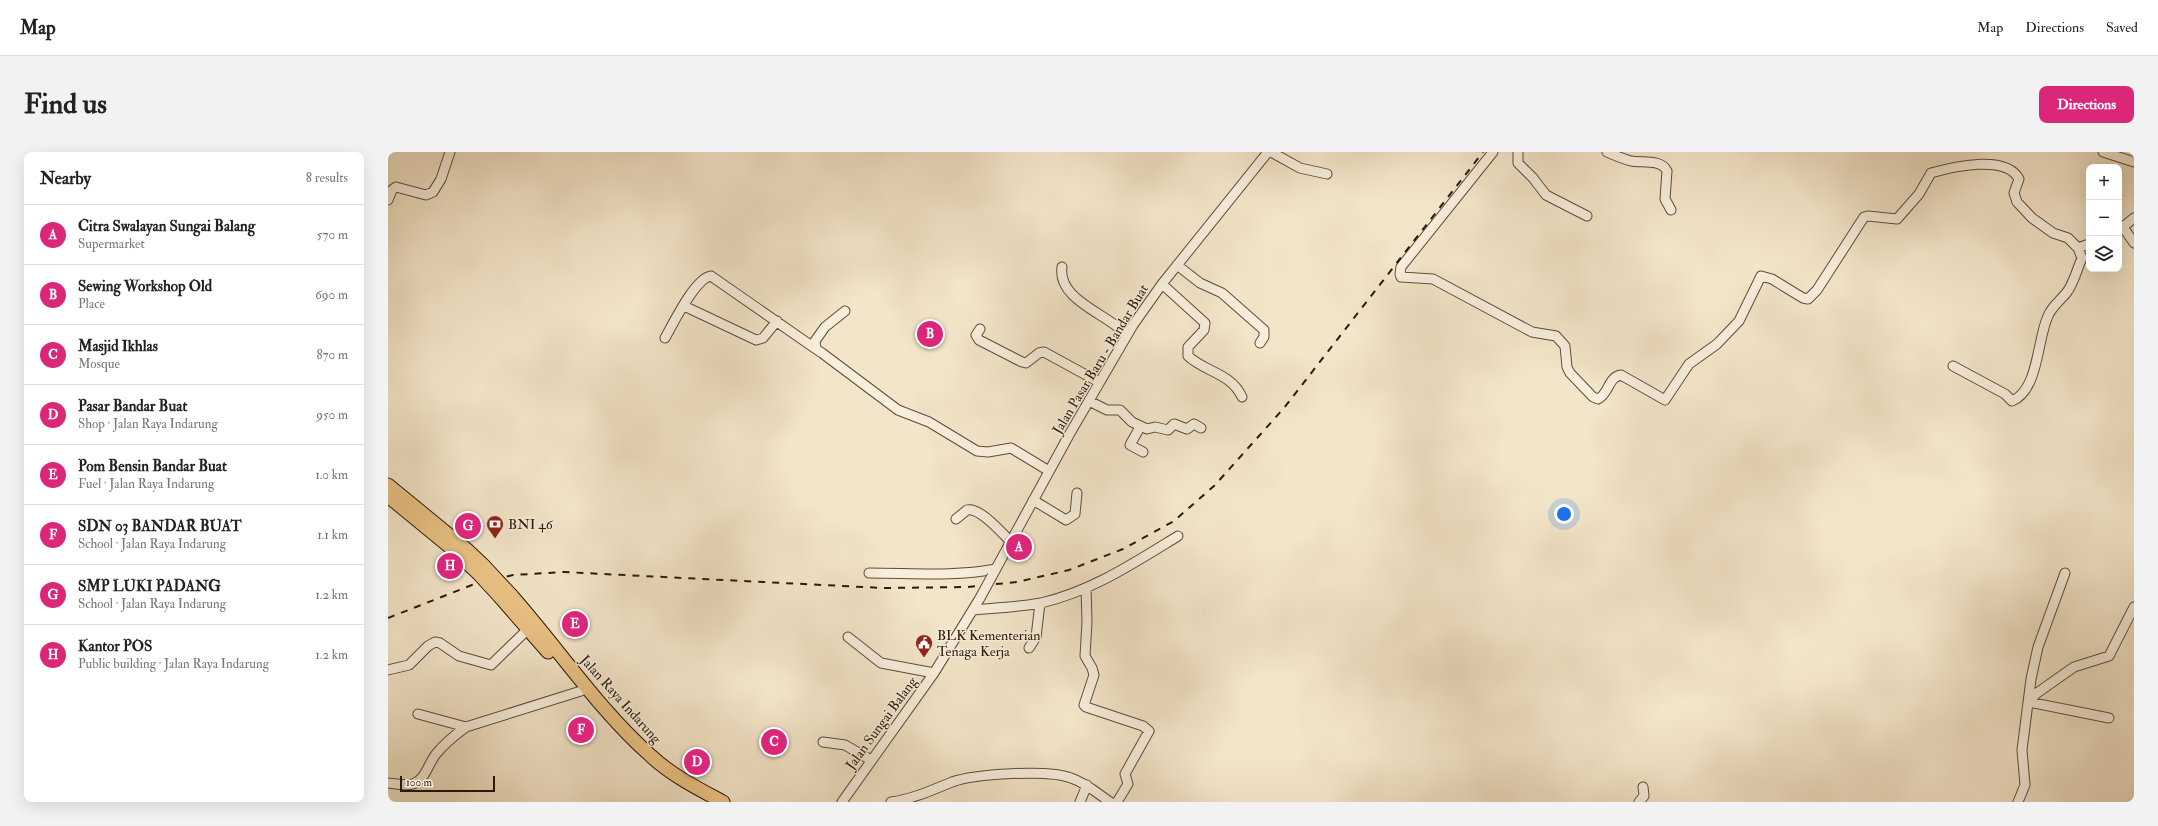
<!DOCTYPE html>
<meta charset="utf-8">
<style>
:root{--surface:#fff;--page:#f2f2f2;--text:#222;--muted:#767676;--line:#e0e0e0;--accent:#db2777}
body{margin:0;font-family:"IM FELL Double Pica",serif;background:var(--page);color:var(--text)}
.controls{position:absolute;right:12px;top:12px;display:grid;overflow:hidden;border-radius:8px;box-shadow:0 4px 16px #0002}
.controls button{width:36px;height:36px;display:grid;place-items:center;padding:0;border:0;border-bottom:1px solid var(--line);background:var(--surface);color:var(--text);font:20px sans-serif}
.scale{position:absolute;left:12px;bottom:10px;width:95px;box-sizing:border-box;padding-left:4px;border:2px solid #2a1a0c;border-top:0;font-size:11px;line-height:14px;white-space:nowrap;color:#2a1a0c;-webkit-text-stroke:3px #f7eedc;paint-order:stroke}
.you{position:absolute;left:1176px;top:362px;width:14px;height:14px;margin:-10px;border:3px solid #fff;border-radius:50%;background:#1a73e8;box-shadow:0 0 0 6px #1a73e833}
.badge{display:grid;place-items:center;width:26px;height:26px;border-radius:50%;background:var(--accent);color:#fff;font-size:13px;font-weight:700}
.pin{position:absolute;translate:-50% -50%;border:2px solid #fff;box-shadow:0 1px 4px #0006}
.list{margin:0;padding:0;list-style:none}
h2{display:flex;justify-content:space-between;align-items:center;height:52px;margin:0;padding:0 16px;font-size:17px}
h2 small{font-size:13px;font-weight:400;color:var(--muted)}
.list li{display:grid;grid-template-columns:26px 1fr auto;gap:12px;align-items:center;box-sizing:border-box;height:60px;padding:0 16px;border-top:1px solid var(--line)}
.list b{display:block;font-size:15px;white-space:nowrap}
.list p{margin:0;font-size:13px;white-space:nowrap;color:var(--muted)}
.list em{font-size:13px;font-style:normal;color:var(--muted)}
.icon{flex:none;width:22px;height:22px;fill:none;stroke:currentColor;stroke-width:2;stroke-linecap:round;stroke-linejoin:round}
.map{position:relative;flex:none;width:1746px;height:650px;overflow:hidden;border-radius:8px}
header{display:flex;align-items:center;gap:24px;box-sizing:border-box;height:56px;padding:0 20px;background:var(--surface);border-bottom:1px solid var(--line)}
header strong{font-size:19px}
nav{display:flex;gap:22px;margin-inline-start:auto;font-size:14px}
.intro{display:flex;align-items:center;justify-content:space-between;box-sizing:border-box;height:96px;padding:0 24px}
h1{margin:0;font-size:28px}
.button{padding:10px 18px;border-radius:8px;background:var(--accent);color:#fff;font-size:14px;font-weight:700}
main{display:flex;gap:24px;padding:0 24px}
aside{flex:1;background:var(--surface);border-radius:8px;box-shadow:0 4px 16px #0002}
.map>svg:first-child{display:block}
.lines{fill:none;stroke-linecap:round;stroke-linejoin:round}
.minor-casing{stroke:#5c4d3b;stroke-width:11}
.highway-casing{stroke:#2a1a0c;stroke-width:15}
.minor{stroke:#f7eedc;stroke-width:9}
.highway{stroke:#eac284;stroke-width:13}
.rail{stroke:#2a1a0c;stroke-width:2;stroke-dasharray:7 7;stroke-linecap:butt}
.minor-bridge-casing{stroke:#5c4d3b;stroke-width:11;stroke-linecap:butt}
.highway-bridge-casing{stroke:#2a1a0c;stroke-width:15;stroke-linecap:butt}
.minor-bridge{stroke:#f7eedc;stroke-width:9}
.highway-bridge{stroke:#eac284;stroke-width:13}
.labels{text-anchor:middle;stroke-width:3;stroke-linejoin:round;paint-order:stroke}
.street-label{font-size:14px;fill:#2a1a0c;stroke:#f7eedc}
.poi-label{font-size:14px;fill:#2a1a0c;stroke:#f7eedc;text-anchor:start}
</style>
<header>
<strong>Map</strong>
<nav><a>Map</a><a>Directions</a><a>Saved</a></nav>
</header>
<div class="intro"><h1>Find us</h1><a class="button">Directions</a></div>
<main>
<aside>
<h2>Nearby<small>8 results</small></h2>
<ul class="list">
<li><span class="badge">A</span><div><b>Citra Swalayan Sungai Balang</b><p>Supermarket</p></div><em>570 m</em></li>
<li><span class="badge">B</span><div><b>Sewing Workshop Old</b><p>Place</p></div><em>690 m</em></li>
<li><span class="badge">C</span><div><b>Masjid Ikhlas</b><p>Mosque</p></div><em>870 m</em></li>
<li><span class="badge">D</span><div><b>Pasar Bandar Buat</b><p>Shop · Jalan Raya Indarung</p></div><em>950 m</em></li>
<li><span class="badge">E</span><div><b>Pom Bensin Bandar Buat</b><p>Fuel · Jalan Raya Indarung</p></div><em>1.0 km</em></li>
<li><span class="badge">F</span><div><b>SDN 03 BANDAR BUAT</b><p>School · Jalan Raya Indarung</p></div><em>1.1 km</em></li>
<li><span class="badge">G</span><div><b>SMP LUKI PADANG</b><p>School · Jalan Raya Indarung</p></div><em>1.2 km</em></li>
<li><span class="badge">H</span><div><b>Kantor POS</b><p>Public building · Jalan Raya Indarung</p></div><em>1.2 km</em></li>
</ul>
</aside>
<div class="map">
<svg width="1746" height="650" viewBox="0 0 1746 650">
<rect width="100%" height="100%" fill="#f3e5c9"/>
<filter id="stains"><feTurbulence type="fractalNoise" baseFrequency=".005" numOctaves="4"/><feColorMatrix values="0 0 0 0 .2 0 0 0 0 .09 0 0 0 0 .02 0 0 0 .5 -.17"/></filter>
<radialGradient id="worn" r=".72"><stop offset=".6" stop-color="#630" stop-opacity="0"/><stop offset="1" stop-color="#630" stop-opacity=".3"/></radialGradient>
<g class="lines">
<g class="minor-casing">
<path id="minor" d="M883,0L912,16L939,22
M1105,0L1013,115L1012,122L1013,125L1045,127L1144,180L1168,184L1177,194L1179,215L1182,221L1205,245L1210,247C1221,242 1220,225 1233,223L1277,248L1301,212L1329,192L1351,169L1373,124L1384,127L1415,146L1420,147L1429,138L1476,65L1480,64L1509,67L1531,42L1543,21C1564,15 1618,2 1631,27L1626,41L1629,50L1644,66L1665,81L1680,86L1690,96L1694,106C1689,117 1686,131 1679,140C1673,148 1664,154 1660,164C1649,187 1651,238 1624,249L1617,242L1565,214
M1130,0V11L1145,26L1158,43L1199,64
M1219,0C1226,3 1235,7 1243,9C1255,11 1273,7 1279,19L1277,47L1283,58
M1715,0L1746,10
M0,48L4,38L8,35L38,43L45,40L53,27L62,0
M1735,75L1746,91
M1731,78L1746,66
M1690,96L1701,92
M789,113L812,131L834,141L876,178V185L872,191
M674,115C669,148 720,162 739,183
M774,132L817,171L816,178L800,195V204C817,220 843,221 854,245
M296,154L368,188L375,186L389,169
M457,159L437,175L427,189L428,197L434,201L510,258L541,270L589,299L600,300L623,296L661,319
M592,177L588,183L591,188L634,210L638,211L651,201L656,200L711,230
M277,186C285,172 307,126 323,124L428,197
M701,249L719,258H732L744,270L759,277L767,275L780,278L786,272L799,277L806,272L813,276
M752,275L742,293L755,300
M645,348L678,368L687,362L689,341
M568,367L579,358C592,355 614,381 623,390
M481,421C525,421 565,425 608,417
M604,424L681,283L745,173L774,132L880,0
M698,436L699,470L697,504L704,516L706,523L696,553L698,555L755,574L761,579L737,622L740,632L729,650
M585,458C607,456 631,455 653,451C704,439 746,411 790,384
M460,485L493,511L546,521
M641,496L648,485L652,451
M0,518L21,513L40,494L47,490L52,491L71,504L103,513L140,477
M30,562L78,575
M1721,566L1641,550L1649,541L1686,515L1721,504L1746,455
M435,590L457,593L483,608
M0,631C8,632 18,634 25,632C38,627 40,612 48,602C56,592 67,583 78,575L193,539
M454,650L546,521L592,446
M503,650C525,647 544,638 564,630C586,622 661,617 683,626C698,631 709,641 722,650
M692,650L699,633
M1251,650L1256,644L1255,635
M1630,650L1637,633L1634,598L1643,527L1650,495L1677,421"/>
</g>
<g class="highway-casing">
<path id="highway" d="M0,333L78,397L96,414
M0,344L62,395L90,421
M123,443C170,496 210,557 263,604C283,623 311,637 335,650
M113,446L160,500"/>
</g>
<use href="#minor" class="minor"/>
<use href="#highway" class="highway"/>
<path class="rail" d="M0,466L84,433L125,423L176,420L495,436L579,435L629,430L681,418L735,397L786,369L827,333L896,256L1095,0"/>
<g class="minor-bridge-casing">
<path id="minor-bridge" d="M592,446L604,424"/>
</g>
<g class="highway-bridge-casing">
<path id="highway-bridge" d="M96,414L123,443
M90,421L113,446"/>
</g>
<use href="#minor-bridge" class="minor-bridge"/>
<use href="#highway-bridge" class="highway-bridge"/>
</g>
<defs>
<g id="bank-pin" transform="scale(0.9)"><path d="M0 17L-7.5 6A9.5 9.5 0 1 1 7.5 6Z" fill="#8f2418" stroke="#f7eedc"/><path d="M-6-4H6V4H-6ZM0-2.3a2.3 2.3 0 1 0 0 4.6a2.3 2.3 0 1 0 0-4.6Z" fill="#fff"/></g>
<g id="civic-pin" transform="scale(0.9)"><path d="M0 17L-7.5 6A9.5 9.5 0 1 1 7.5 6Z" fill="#8f2418" stroke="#f7eedc"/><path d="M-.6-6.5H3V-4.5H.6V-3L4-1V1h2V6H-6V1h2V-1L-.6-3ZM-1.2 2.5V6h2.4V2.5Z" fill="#fff"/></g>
</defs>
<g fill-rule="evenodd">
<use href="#bank-pin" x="107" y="372"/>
<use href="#civic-pin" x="536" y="491"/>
</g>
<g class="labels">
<g class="street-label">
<text transform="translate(712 207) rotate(-59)" y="5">Jalan Pasar Baru - Bandar Buat</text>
<text transform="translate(233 547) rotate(48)" y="5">Jalan Raya Indarung</text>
<text transform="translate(493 571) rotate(-54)" y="5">Jalan Sungai Balang</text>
</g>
<g class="poi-label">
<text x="120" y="377">BNI 46</text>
<text x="549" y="488">BLK Kementerian<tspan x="549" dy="16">Tenaga Kerja</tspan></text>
</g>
</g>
<rect width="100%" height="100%" filter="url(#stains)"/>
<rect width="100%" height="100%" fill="url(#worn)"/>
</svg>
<div class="controls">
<button>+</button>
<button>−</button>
<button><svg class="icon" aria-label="layers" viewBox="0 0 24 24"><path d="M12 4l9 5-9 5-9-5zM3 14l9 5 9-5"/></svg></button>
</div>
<div class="scale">100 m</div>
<div class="you"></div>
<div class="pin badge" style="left:631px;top:395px">A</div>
<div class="pin badge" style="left:542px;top:182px">B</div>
<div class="pin badge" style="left:386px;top:590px">C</div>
<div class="pin badge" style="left:309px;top:610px">D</div>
<div class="pin badge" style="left:187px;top:472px">E</div>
<div class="pin badge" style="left:193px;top:578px">F</div>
<div class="pin badge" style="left:80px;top:374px">G</div>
<div class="pin badge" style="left:62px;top:414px">H</div>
</div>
</main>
